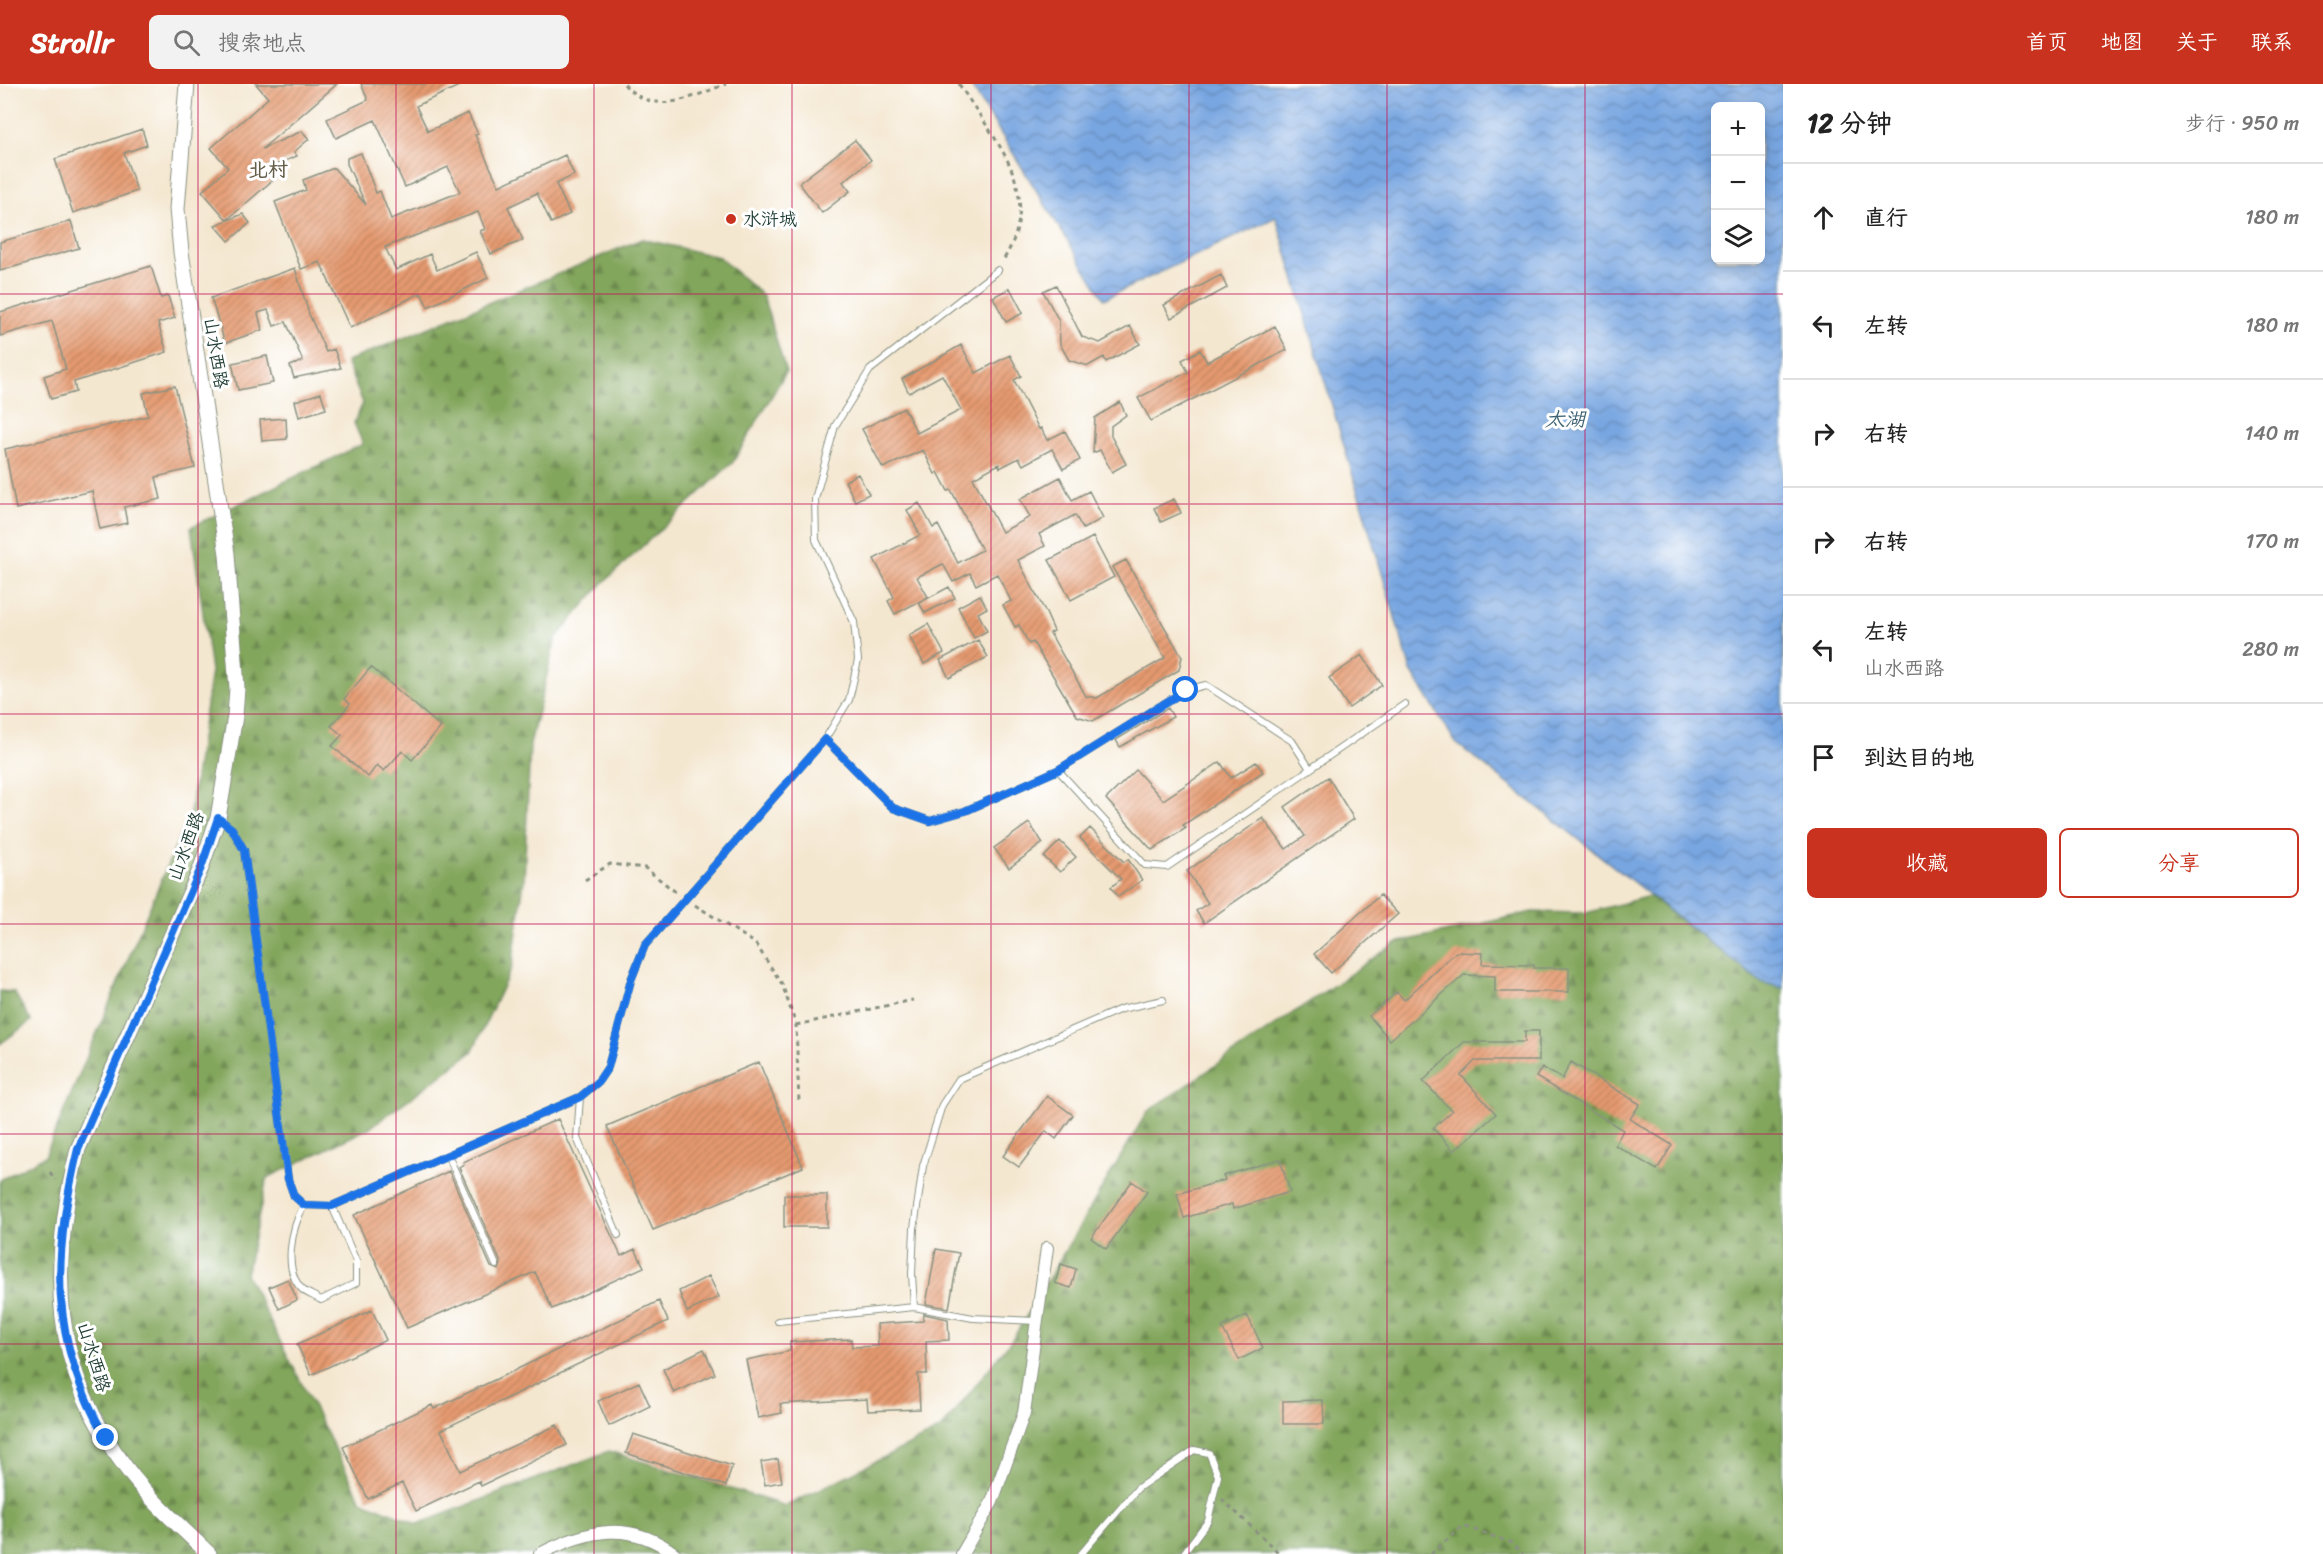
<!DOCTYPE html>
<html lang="zh">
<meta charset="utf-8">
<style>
:root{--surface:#fff;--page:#f2f2f2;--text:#222;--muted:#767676;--line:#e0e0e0;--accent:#c8321e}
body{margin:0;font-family:Sriracha,"LXGW WenKai TC",sans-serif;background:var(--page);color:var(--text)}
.controls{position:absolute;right:18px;top:18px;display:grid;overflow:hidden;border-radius:9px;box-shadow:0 3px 15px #0003}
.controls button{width:54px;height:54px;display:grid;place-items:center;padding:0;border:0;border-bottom:2px solid var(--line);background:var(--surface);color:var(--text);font:30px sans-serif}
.stop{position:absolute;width:18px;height:18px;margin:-14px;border:4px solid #1a73e8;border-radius:50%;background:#fff}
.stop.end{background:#1a73e8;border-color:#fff;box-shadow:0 2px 6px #0008}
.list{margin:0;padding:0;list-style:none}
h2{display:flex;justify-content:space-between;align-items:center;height:78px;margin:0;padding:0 24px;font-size:26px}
h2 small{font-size:20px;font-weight:400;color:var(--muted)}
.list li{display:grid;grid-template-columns:39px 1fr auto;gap:18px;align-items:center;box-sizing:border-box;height:108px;padding:0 24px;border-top:2px solid var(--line)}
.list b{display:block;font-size:22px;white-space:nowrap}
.list p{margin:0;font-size:20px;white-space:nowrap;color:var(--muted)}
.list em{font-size:20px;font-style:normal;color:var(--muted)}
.actions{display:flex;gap:12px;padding:18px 24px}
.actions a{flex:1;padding:14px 0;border:2px solid var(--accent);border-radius:9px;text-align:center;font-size:21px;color:var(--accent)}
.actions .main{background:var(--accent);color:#fff}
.icon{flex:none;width:33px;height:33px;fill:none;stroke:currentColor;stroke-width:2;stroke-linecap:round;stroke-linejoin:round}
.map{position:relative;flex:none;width:1783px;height:1470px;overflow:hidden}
header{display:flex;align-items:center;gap:36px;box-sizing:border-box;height:84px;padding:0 30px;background:var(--accent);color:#fff}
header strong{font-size:28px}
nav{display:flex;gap:33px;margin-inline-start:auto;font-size:21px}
.search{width:420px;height:54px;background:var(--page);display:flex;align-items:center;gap:15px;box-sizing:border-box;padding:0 21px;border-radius:9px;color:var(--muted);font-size:22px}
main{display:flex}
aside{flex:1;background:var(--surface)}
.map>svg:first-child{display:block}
.forest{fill:url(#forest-firs);stroke:#507248;stroke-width:1.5}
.water{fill:url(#water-waves);stroke:#4c728a;stroke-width:1.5;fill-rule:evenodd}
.building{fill:url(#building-hatch)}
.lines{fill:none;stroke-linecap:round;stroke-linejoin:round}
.service-casing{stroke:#8a9282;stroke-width:8}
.minor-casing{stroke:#8a9282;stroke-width:14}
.tertiary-casing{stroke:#8a9282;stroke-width:17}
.path{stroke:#8a9282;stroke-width:3;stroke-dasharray:4.5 4.5;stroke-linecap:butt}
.service{stroke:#fff;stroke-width:6}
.minor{stroke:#fff;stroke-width:12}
.tertiary{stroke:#fff;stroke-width:15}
.route{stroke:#1a73e8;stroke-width:8}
.grid{fill:none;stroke:#c2185b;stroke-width:1.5;stroke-opacity:0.55}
.poi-dot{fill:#c8321e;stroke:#fff;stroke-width:2}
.labels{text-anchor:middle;stroke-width:6;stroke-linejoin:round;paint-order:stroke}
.poi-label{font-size:18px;fill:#1f3d34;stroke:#fff;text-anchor:start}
.street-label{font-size:18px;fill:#1f3d34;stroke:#fff}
.neighbourhood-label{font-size:20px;font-weight:bold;fill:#655e49;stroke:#fff}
.water-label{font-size:20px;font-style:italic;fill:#3e6271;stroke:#fff}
</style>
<header>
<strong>Strollr</strong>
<div class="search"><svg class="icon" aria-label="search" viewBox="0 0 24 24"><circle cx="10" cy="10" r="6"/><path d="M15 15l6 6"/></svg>搜索地点</div>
<nav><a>首页</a><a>地图</a><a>关于</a><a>联系</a></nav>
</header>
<main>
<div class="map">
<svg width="1783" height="1470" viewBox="0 0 1783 1470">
<defs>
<pattern id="forest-firs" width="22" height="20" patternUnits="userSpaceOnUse" patternTransform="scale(1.5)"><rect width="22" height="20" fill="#82a65c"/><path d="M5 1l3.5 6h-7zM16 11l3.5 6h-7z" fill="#6a884d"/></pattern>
<pattern id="water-waves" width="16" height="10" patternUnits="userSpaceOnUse" patternTransform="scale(1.5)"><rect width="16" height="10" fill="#78a6e1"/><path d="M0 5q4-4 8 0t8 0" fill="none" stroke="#6288b7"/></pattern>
<pattern id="building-hatch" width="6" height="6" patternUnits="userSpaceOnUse" patternTransform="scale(1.5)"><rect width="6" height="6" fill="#e69a6f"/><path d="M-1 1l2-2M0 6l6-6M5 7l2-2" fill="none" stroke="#ba7f5c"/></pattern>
</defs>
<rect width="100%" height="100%" fill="#fff"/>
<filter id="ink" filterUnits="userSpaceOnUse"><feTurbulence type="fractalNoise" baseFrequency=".0167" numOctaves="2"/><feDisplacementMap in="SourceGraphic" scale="12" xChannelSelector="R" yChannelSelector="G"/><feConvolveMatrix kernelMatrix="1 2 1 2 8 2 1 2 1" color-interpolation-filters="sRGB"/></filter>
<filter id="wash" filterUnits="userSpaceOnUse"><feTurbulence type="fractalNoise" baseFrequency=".008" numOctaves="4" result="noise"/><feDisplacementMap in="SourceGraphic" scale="24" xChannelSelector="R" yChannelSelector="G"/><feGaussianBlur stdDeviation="1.35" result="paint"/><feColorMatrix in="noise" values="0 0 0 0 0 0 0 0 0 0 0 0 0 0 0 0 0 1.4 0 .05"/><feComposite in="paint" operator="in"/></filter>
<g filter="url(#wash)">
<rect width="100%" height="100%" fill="#f4e7d0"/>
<path class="forest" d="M642,155L719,173L763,212L786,288L733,378L603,499L556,554L530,660L524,797L512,883L472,968L371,1043L267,1094L246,1190L361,1416L418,1440L609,1367L786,1422L941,1345L1014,1253L1147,1028L1396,859L1532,828L1586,829L1649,812L1761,898L1783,904V1470H0V1096L45,1072L190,728L211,587L191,443L363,360L354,339L363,319L346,278Z
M0,907L14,908L31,937L0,960Z"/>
<path class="water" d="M970,0H1783V904L1761,898L1456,659L1411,587L1276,133L1104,215ZM1716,22H1760V176H1716Z"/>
<g id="blocks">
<path class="building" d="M256,0H337L262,65L302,47L309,55L294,68L297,72L271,83L274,95L227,136L202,107L228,84L211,64L268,14Z
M361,0H463L416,22L428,47L468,29L478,50L475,51L499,102L565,71L574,91L556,100L570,130L551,139L537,109L508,123L523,156L491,170L480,147L485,145L478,128L385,163L396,186L430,170L437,186L476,168L488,194L428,223L421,209L350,244L320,178L301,185L275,118L306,106L303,96L334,84L366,121L347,80V74L361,69L376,109L380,107L391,135L460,108L448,83L405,103L375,36L336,54L327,35L368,16Z
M142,45L147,61L124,69L137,107L73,129L55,75Z
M855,56L871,76L843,98L850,107L822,129L799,99Z
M243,130L250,139L229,157L215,141Z
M71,137L79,164L0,187V158Z
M151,182L161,214L168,212L175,234L158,239L167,268L74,298L76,308L51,315L44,292L66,285L52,237L0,252V228Z
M295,184L309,230L326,268L334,265L341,284L294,294L290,282L303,277L286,238L274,242L268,226L258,229L262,246L225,259L211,214Z
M1221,191L1227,204L1171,234L1164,221Z
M1056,201L1082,253L1100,259L1130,242L1140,260L1106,278L1104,273L1088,282L1069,276L1060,260L1059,237L1043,207Z
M1010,204L1023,229L1006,238L993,213Z
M1275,242L1287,266L1151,337L1138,314L1188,288L1182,276L1200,266L1207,278Z
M961,261L976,289L1010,271L1021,292L1014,296L1039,345L1041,344L1047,356L1065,347L1080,376L1063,385L1052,365L1023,381L1019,374L1000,384L999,380L973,394L1002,448L1030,433L1020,415L1060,393L1072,416L1089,407L1103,434L1083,445L1075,431L1039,450L1045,462L1018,476L1046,529L1054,547L1050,549L1086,612L1097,614L1165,574L1112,483L1126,476L1182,573L1179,586L1093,637L1077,632L1033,558L1029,560L1019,541L1015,543L1003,521L1011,517L997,490L976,501L970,489L953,498L943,480L917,493L928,513L895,530L888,517L894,513L874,475L920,451L907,426L919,419L933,444L938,441L958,479L982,466L951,406L948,407L938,388L935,390L923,366L883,384L862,345L904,324L917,349L961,326L942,291L909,309L902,295Z
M267,272L273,299L238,306L232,279Z
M175,302L195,384L156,393L161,415L124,423L127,439L100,445L92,407L16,425L5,365L148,332L143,309Z
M321,309L326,325L299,333L295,317Z
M1120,318L1126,331L1111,342V352L1126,380L1112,388L1100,366L1093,369L1095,334Z
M286,334L287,355L262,357L260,336Z
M858,390L869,410L855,417L845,397Z
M1174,415L1181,429L1161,438L1154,424Z
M1093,453L1114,493L1071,516L1049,476Z
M949,503L955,514L925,529L919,519Z
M980,511L987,524L978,529L987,547L974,554L958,523Z
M928,540L944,569L924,580L909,551Z
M978,556L988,573L949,594L940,576Z
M1362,571L1382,601L1349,624L1329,594Z
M371,583L441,643L412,676L402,667L384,687L377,681L368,693L332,662L342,651L331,642L350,620L344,615Z
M1168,624L1173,633L1120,663L1116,656Z
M1220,678L1231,694L1256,678L1263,688L1183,741L1186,744L1152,766L1106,715L1136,686L1163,716Z
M1328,693L1354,735L1204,839L1196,827L1208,819L1187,787L1263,734L1286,765L1305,752L1285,723Z
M1029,739L1043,759L1009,784L994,764Z
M1090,744L1124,778L1128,775L1142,796L1118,813L1111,803L1121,795L1080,754Z
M1060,757L1076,773L1060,788L1044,773Z
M1380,811L1398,830L1331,889L1314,870Z
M1456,868L1483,869L1482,880L1534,881V884H1569V908H1495V892L1464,891L1390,956L1369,932L1397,908L1404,916Z
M1525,947H1539V977H1475L1461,991L1496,1030L1454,1067L1433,1044L1452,1027L1423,997L1464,958H1525Z
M759,978L803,1083L653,1146L607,1042Z
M1571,978L1640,1020L1630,1035L1672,1061L1657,1086L1615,1061L1623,1046L1536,993L1542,983L1562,995Z
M1047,1012L1073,1031L1056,1055L1046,1047L1019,1083L1003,1072Z
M558,1035L621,1172L635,1165L644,1183L552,1225L535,1188L407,1244L354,1131L449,1087L491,1183L499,1186L501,1179L459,1083L464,1080L463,1078Z
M1280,1075L1290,1108L1233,1125L1232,1120L1184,1134L1177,1110L1225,1096L1223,1092Z
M1132,1097L1147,1108L1106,1165L1091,1154Z
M784,1111H827V1143H784Z
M936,1165L959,1169L949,1224L926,1220Z
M1061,1180L1076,1185L1071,1204L1055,1199Z
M709,1192L719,1213L687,1228L679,1207Z
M288,1195L297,1216L279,1225L269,1203Z
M659,1217L668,1237L441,1346L460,1387L557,1341L567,1361L481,1402L479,1397L416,1427L402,1399L368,1415L343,1363L432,1321L434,1325Z
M372,1226L386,1256L311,1291L297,1260Z
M924,1230L948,1235L949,1256L926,1257L927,1290H918L920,1325L868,1327L867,1315L780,1320L782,1329L758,1334L746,1276L790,1267V1258L851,1255L852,1263L878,1262L877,1240L923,1237Z
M1247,1231L1263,1264L1239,1276L1222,1243Z
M704,1265L715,1290L674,1309L663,1285Z
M639,1298L650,1322L609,1342L598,1317Z
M1323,1316L1324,1340H1283V1317Z
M633,1350L732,1382L726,1402L626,1369Z
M778,1375L782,1398L765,1401L761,1378Z"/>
</g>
</g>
<g filter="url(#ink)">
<use href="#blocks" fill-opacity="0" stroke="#8a9282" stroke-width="1.5"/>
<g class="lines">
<g class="service-casing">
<path id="service" d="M825,655L893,724L930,737L965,727L1058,686L1145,781L1167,783L1405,620
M1058,686L1186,606L1206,601L1292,657L1310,685
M219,734L232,745L244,766L288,1095L294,1112L304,1121L332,1122L580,1013L598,998L608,983L631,896L645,861L825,655L849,616L858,576L854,538L816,456L815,415L835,342L870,286L998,186
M580,1013L577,1054L618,1151
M448,1071L496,1181
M304,1121C292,1143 281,1188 304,1207C309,1210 316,1213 321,1216L356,1199V1177L332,1122
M914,1223L912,1190L914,1144L923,1082L942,1021L959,995L1121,925L1163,916
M778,1237L914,1223L973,1234L1036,1237
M1081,1470L1138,1404L1194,1366L1209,1369L1218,1392L1208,1437L1183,1470"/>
</g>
<g class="minor-casing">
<path id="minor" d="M540,1470C588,1445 630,1436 675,1470
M962,1470L992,1418L1024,1329L1047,1164"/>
</g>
<g class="tertiary-casing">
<path id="tertiary" d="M187,0L177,125L181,168L227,470L237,604L235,632L218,734L201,784L78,1065C49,1184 50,1284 127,1385C150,1416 181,1443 209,1470"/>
</g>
<path class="path" d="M624,0C653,34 692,13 726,0
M959,0C996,59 1047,108 1002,178
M585,796L610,780L645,784L677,809
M695,821L755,859L782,900L796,941L799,1018
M796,941L913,916
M50,1088L55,1096
M1222,1415L1280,1470
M1431,1470L1463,1442L1510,1458L1523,1470"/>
<use href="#service" class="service"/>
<use href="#minor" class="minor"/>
<use href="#tertiary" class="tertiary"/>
</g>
</g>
<g class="lines" filter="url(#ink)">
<path class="route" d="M106,1354C49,1256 52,1173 78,1065L201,784L218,734L232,745L244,766L288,1095L294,1112L304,1121L332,1122L580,1013L598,998L608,983L631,896L645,861L825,655L893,724L930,737L965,727L1058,686L1186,606"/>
</g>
<path class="grid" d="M198,0V1470M396,0V1470M594,0V1470M792,0V1470M991,0V1470M1189,0V1470M1387,0V1470M1585,0V1470M0,210H1783M0,420H1783M0,630H1783M0,840H1783M0,1050H1783M0,1260H1783"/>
<circle class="poi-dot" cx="731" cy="135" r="6"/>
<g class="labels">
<g class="poi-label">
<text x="743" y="141">水浒城</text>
</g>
<g class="street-label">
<text transform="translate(216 269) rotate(81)" y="6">山水西路</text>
<text transform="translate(186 762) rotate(-70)" y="6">山水西路</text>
<text transform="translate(94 1273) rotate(73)" y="6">山水西路</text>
</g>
<g class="neighbourhood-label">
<text x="268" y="92">北村</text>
</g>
<g class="water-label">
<text x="1565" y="342">太湖</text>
</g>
</g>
</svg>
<div class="controls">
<button>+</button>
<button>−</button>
<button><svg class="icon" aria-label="layers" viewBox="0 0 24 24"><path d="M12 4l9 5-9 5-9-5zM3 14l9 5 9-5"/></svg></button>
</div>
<div class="stop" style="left:1186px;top:606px"></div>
<div class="stop end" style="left:106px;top:1354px"></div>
</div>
<aside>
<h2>12 分钟<small>步行 · 950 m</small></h2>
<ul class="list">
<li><svg class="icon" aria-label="ahead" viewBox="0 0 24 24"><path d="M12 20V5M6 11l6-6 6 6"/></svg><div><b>直行</b></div><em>180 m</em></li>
<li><svg class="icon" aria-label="left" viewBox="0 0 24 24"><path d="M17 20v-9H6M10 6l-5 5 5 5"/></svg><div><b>左转</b></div><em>180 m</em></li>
<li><svg class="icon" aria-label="right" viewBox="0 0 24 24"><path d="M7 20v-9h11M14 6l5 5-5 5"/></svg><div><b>右转</b></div><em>140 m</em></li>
<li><svg class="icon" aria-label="right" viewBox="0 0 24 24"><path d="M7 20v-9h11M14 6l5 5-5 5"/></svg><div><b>右转</b></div><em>170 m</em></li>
<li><svg class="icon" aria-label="left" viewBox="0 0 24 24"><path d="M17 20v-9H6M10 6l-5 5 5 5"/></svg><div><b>左转</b><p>山水西路</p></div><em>280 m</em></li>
<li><svg class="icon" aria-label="arrive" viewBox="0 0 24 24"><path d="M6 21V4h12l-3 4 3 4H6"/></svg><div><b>到达目的地</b></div></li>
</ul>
<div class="actions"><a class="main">收藏</a><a>分享</a></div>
</aside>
</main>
